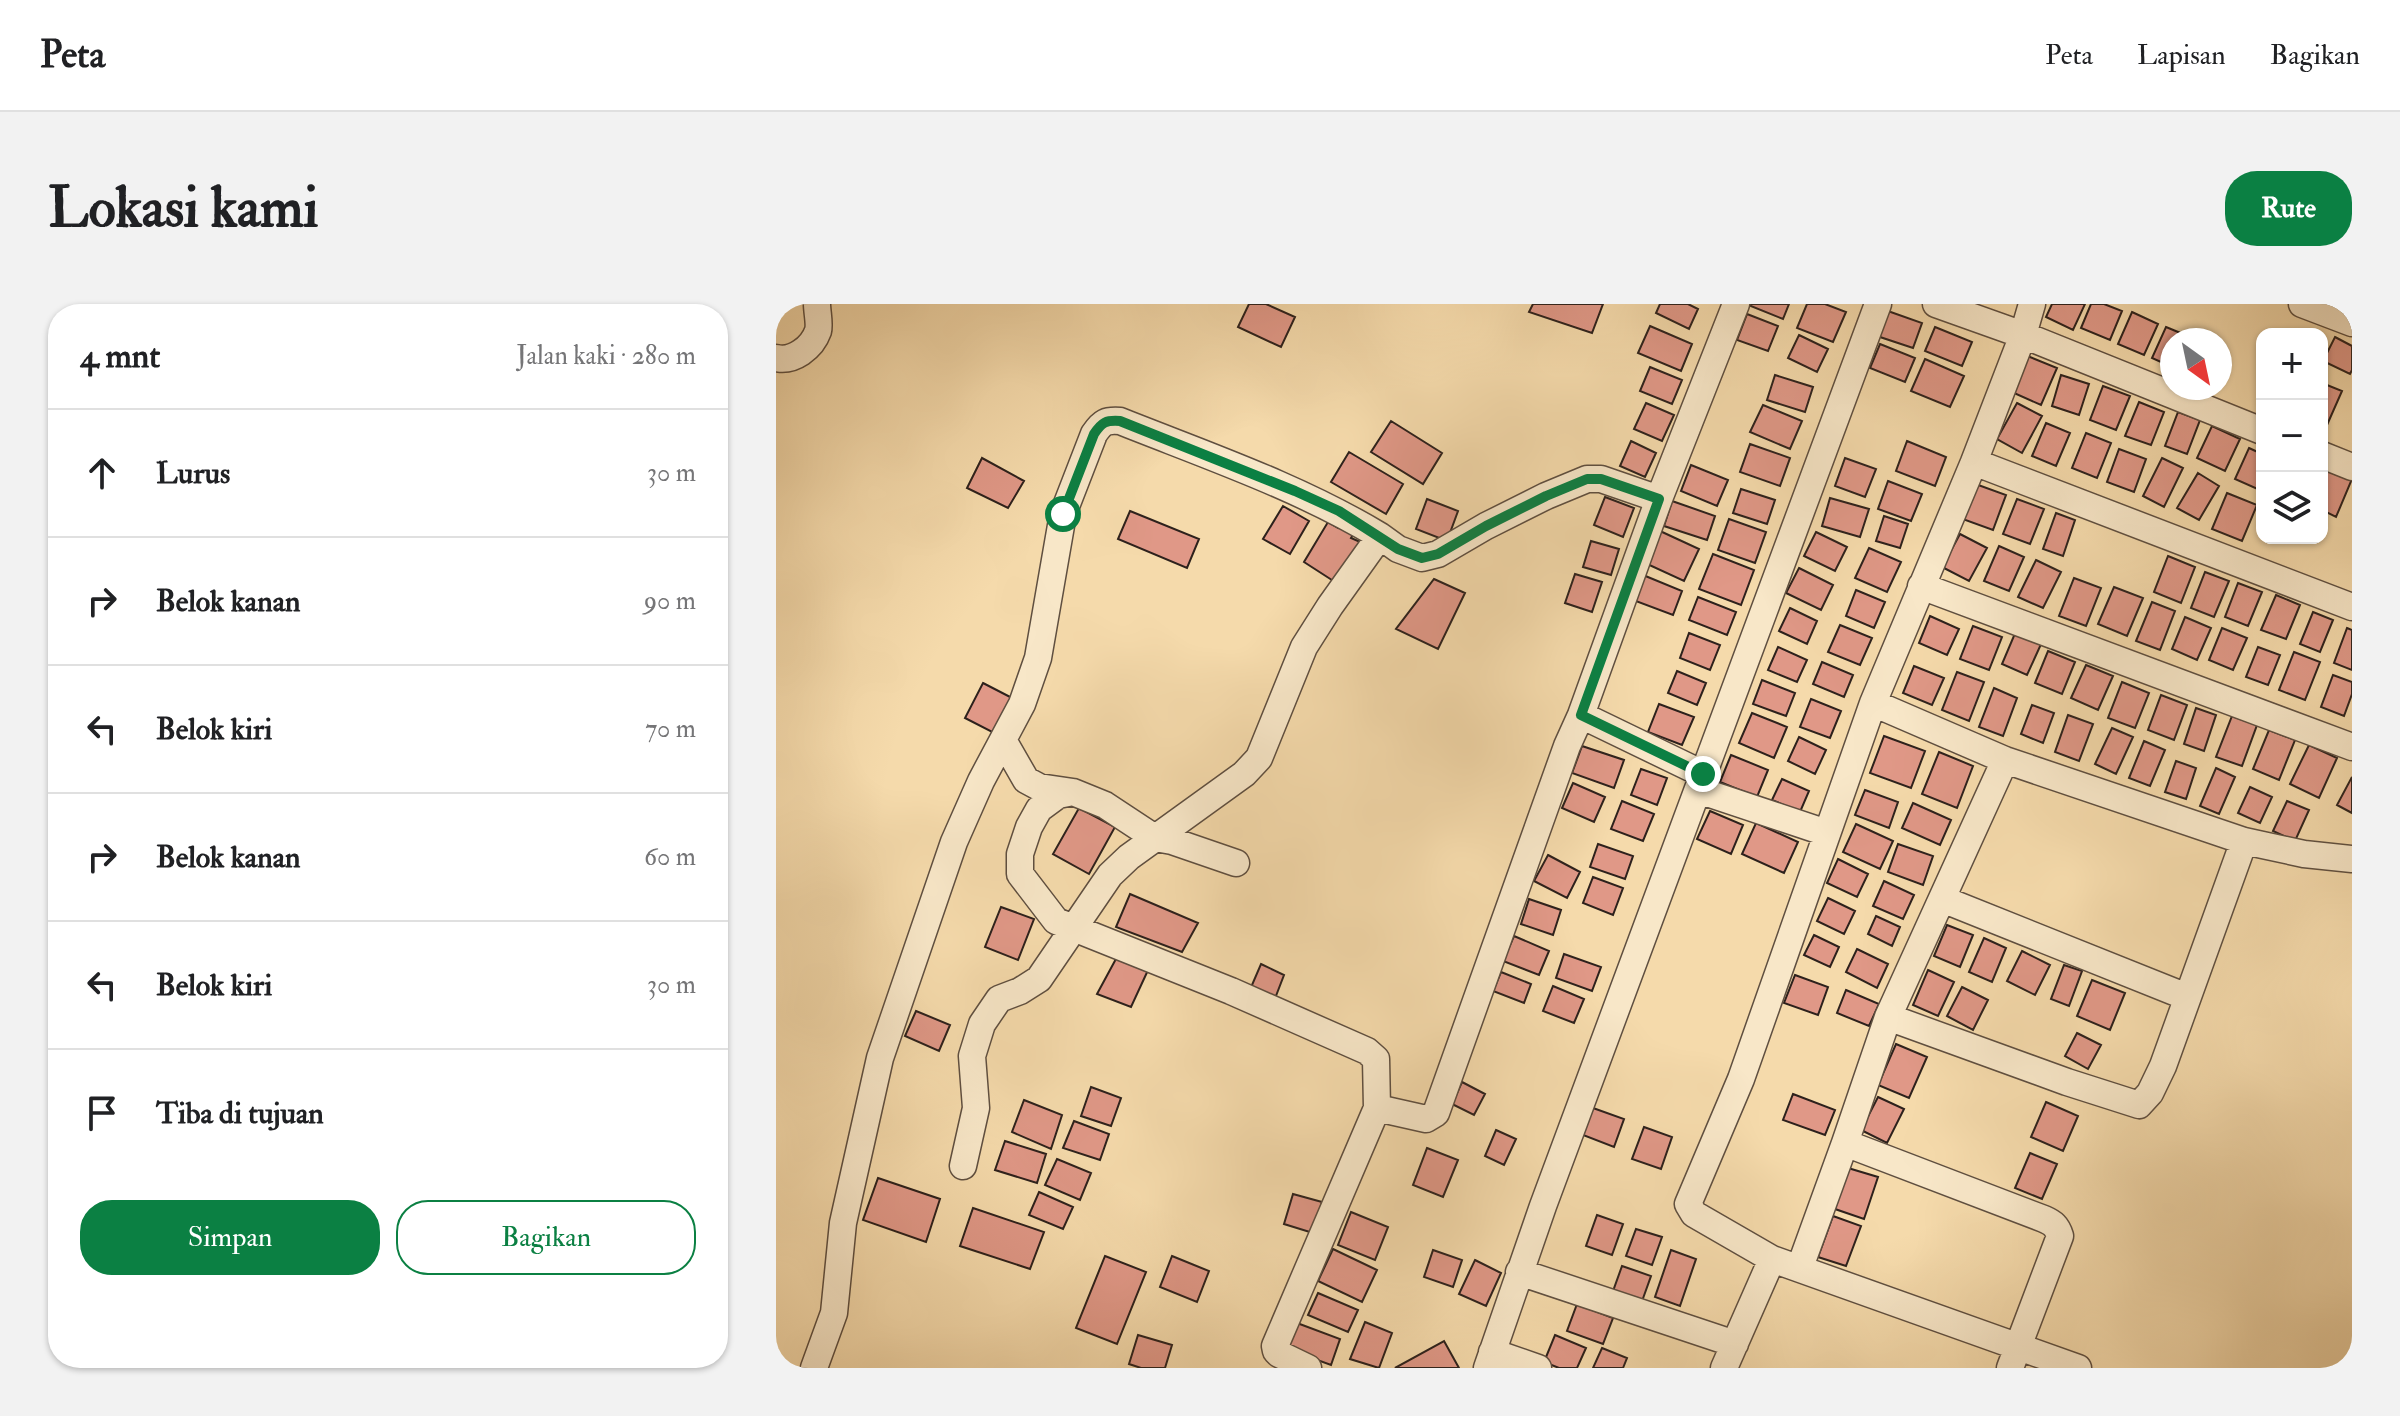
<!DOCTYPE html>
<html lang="id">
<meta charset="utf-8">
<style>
:root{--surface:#fff;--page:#f2f2f2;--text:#202124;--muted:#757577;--line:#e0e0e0;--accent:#0b8043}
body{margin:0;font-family:"IM FELL Double Pica",serif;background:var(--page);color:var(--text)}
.controls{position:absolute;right:24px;top:24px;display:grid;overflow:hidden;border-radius:16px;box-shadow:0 2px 6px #0004}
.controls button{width:72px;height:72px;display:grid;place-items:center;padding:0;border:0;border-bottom:2px solid var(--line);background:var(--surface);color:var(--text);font:40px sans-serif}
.compass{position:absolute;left:1384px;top:24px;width:72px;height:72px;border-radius:50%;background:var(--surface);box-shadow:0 2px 6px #0004;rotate:147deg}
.stop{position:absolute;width:24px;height:24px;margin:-18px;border:6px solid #0b8043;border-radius:50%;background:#fff}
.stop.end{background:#0b8043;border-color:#fff;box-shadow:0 2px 8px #0008}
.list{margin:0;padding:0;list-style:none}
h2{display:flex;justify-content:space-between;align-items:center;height:104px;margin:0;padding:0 32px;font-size:34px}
h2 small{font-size:26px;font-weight:400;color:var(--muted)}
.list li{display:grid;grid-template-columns:52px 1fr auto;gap:24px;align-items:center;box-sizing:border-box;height:128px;padding:0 32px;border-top:2px solid var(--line)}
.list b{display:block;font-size:30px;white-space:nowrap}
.list em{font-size:26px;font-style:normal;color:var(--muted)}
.actions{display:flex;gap:16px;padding:24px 32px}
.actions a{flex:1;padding:18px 0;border:2px solid var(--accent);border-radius:32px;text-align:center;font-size:28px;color:var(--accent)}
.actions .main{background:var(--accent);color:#fff}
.icon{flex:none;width:44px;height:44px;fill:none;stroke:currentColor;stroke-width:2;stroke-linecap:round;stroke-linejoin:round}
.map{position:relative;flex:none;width:1576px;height:1064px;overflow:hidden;border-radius:32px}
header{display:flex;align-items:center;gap:48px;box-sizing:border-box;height:112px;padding:0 40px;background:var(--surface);border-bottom:2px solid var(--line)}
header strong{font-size:38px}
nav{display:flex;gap:44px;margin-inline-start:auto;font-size:28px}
.intro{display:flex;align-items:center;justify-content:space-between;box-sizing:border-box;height:192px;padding:0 48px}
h1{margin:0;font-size:56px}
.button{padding:20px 36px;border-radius:32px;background:var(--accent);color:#fff;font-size:28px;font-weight:700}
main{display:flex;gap:48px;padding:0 48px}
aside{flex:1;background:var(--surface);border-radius:32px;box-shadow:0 2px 6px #0004}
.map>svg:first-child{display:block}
.building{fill:#e09887;stroke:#2d211c;stroke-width:2}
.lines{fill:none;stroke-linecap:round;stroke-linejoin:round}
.street-casing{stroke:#5f4f40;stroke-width:29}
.street{stroke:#f8e7c8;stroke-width:26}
.route{stroke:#0b8043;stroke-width:10}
</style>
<header>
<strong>Peta</strong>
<nav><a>Peta</a><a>Lapisan</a><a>Bagikan</a></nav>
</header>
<div class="intro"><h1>Lokasi kami</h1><a class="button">Rute</a></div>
<main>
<aside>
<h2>4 mnt<small>Jalan kaki · 280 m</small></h2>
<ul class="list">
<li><svg class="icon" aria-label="ahead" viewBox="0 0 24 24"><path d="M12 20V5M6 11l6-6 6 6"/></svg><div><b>Lurus</b></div><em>30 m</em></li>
<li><svg class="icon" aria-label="right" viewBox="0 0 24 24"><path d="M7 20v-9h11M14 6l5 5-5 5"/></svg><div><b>Belok kanan</b></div><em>90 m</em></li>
<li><svg class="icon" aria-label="left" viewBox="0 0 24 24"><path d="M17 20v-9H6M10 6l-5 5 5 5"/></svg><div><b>Belok kiri</b></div><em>70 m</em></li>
<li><svg class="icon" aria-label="right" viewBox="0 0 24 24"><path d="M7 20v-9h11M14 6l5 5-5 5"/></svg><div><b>Belok kanan</b></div><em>60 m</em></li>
<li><svg class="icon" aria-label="left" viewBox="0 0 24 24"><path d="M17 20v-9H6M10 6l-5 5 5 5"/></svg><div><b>Belok kiri</b></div><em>30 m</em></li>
<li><svg class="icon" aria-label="arrive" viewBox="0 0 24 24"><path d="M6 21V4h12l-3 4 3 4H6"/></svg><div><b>Tiba di tujuan</b></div></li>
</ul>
<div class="actions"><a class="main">Simpan</a><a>Bagikan</a></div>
</aside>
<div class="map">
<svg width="1576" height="1064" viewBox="0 0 1576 1064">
<rect width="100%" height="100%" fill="#f5daab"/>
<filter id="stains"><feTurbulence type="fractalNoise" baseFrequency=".0025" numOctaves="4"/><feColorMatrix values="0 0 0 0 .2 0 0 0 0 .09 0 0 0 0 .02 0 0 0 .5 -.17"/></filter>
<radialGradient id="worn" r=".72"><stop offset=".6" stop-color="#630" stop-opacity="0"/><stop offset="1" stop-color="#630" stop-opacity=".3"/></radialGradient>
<path class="building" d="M473,0H490L519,13L505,43L462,23Z
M757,0H827L816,29L753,8Z
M884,0H912L922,5L913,25L880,9Z
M970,0H1013L1007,15Z
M1031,0H1049L1070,8L1057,38L1021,24Z
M1276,0H1309L1297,26L1270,13Z
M1315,0H1328L1346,7L1334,36L1305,24Z
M1109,6L1146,19L1137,44L1101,32Z
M1356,8L1382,20L1368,51L1342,40Z
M971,10L1002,22L992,47L961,36Z
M874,22L916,40L905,67L862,49Z
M1159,23L1196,38L1186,62L1149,47Z
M1390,23L1419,35L1396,36V63L1376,54Z
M1023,31L1052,45L1041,68L1012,54Z
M1559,33L1576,42V66L1574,70L1547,57Z
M1104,40L1139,54L1129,78L1094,64Z
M1244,49L1281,64L1265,101L1229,85Z
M1149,55L1188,72L1174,103L1135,87Z
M874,63L906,76L896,100L864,87Z
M999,71L1037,83L1029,108L991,96Z
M1285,71L1313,80L1303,111L1276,102Z
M1546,79L1566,87L1551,121L1546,118Z
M1327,82L1354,92L1340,126L1314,116Z
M1363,98L1388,108L1375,141L1349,132Z
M870,99L898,111L886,137L858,125Z
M1241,99L1266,112L1246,149L1221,135Z
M987,101L1026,117L1014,145L974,128Z
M1402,108L1424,116L1411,150L1389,142Z
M615,117L666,149L647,180L595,148Z
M1270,119L1294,129L1280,162L1256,152Z
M1436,122L1464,135L1449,167L1421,154Z
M1310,129L1335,139L1321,174L1296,164Z
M855,137L880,149L869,173L844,162Z
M1131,137L1170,153L1159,182L1120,167Z
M974,140L1014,154L1004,182L964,168Z
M1473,144L1486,150V187L1459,175Z
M1343,145L1370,155L1358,188L1331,178Z
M573,148L627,180L610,210L555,178Z
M206,154L248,177L232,204L191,184Z
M1069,154L1100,165L1089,193L1059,182Z
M1386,154L1407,164L1388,203L1367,192Z
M915,161L952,176L941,202L905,187Z
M1553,165L1576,175L1560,213L1546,206V179Z
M1422,169L1443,182L1423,216L1401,204Z
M1112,177L1146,190L1135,217L1102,205Z
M1194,178L1230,191L1217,226L1181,213Z
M965,185L999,196L991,220L957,209Z
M1451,189L1481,201L1466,237L1436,225Z
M829,193L858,204L847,233L818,221Z
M1054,194L1093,205L1084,233L1046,222Z
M651,195L682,207L671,237L640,225Z
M1241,195L1268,205L1254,240L1227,230Z
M896,197L939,212L931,236L888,222Z
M507,202L533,217L514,250L487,235Z
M354,207L423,235L411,264L342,235Z
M1280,209L1299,216L1287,252L1267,245Z
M1108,212L1132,220L1124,244L1100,237Z
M953,215L990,228L979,259L942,246Z
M567,216L581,224L575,234L589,240L559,278L528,258L552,218L562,224Z
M884,227L923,245L908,277L869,259Z
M1040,228L1071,243L1059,267L1028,252Z
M1184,230L1211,244L1193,277L1166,263Z
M815,237L843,245L835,271L807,263Z
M1223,242L1248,253L1233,287L1208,277Z
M1093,244L1125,258L1111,288L1079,274Z
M937,250L978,266L965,301L923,285Z
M1392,252L1419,263L1405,299L1378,288Z
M1260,256L1285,268L1267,304L1242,293Z
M1023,264L1057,281L1045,306L1010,289Z
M1429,268L1453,277L1438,313L1415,304Z
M799,270L826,278L816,308L789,299Z
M867,271L906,287L897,311L857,296Z
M1298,274L1325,284L1310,322L1283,312Z
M658,275L689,289L662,345L620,325Z
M1462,279L1486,288L1472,322L1449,313Z
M1338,283L1367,294L1351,332L1322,320Z
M1080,286L1109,298L1098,324L1070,312Z
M1500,291L1524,301L1510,335L1485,326Z
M922,293L960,308L951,331L913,316Z
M1376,298L1399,307L1384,346L1360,337Z
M1014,304L1041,317L1031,340L1003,327Z
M1537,308L1557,316L1544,348L1524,340Z
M1154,312L1183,325L1171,351L1143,339Z
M1409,313L1435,324L1421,356L1396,345Z
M1064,321L1096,334L1084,361L1052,348Z
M1197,322L1226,333L1213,366L1184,355Z
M1446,324L1471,334L1457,366L1433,356Z
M1571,324L1576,326V366L1558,359Z
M1240,327L1266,338L1251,371L1226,360Z
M913,329L944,341L934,366L904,354Z
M1002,343L1031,356L1021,378L992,366Z
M1482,343L1504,351L1492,381L1470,373Z
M1272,347L1299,358L1286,390L1259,379Z
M1518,348L1544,358L1529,396L1503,386Z
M1046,358L1077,371L1068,393L1037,380Z
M1310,361L1337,372L1322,406L1295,394Z
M1138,362L1168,374L1156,401L1127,389Z
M901,367L930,379L921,401L892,389Z
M1181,368L1208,378L1193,417L1166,406Z
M1557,371L1576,378V390L1568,412L1545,403Z
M986,376L1019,389L1010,412L977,400Z
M1346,378L1373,389L1359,424L1332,414Z
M207,379L240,396L222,431L189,414Z
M1218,384L1241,394L1227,432L1203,423Z
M1385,391L1411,401L1398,436L1372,426Z
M1035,395L1065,407L1054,434L1024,423Z
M883,400L918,413L906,441L872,428Z
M1256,401L1278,409L1267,439L1245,430Z
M1420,404L1440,411L1428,447L1408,440Z
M976,409L1011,423L998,454L963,439Z
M1292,411L1317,420L1303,457L1279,448Z
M1456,412L1481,421L1466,462L1440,453Z
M1336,424L1357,433L1340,470L1319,460Z
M1493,426L1519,436L1503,476L1477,465Z
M1108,432L1149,447L1135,484L1094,469Z
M1023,433L1050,446L1039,470L1012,457Z
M1368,437L1389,446L1374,482L1353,474Z
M1533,441L1561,454L1543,494L1514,480Z
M806,442L848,456L838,484L796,469Z
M1163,448L1197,462L1181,504L1146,490Z
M955,451L992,466L981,493L944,478Z
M1400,457L1420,464L1410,495L1389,488Z
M1440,464L1459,473L1443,510L1424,502Z
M865,465L891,474L881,501L855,491Z
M1576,473V509L1561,501Z
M1006,475L1033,487L1024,508L996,496Z
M797,479L829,493L818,518L786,504Z
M1474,483L1496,493L1484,519L1462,509Z
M1089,486L1122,498L1113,524L1079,511Z
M846,497L878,510L867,537L835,525Z
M1511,497L1533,506L1519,537L1497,527Z
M1137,499L1175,516L1164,541L1126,524Z
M303,504L339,523L313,570L277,550Z
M934,507L967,521L955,550L921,535Z
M980,519L1022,538L1008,569L966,550Z
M1080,520L1117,537L1104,565L1067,548Z
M822,540L857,552L849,575L814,563Z
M1122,540L1157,552L1147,581L1112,568Z
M772,551L804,568L791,594L758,577Z
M1062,555L1092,570L1081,593L1051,579Z
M817,573L847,584L837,611L807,599Z
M1108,577L1138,591L1127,615L1097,602Z
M354,590L422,619L406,648L340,623Z
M1052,594L1079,607L1068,630L1041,617Z
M753,595L785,606L777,631L745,620Z
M225,603L258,615L242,656L209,643Z
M1100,612L1124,623L1116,642L1092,630Z
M1171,621L1197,631L1184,663L1158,652Z
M1038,631L1063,643L1054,663L1028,651Z
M738,632L773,647L763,671L727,657Z
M1208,634L1230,644L1216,678L1193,668Z
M1081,645L1112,660L1101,684L1070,668Z
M1246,647L1274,661L1259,691L1231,677Z
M788,650L825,663L816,687L780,674Z
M341,653L373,664L355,703L321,690Z
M485,660L508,671L498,697L473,688Z
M1288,661L1306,667L1293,702L1275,695Z
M1152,666L1178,678L1162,712L1137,701Z
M725,668L755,680L748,699L717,687Z
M1019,671L1052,683L1042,711L1008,699Z
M1316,676L1349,689L1334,726L1301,712Z
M777,682L808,695L798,719L767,707Z
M1186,683L1212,696L1197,726L1171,712Z
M1070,686L1103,700L1093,722L1061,709Z
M140,707L174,721L163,747L129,732Z
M1301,729L1325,741L1312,765L1289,752Z
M1120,740L1151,753L1133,794L1102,781Z
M686,778L709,790L698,811L676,800Z
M315,783L345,794L335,822L305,812Z
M1017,790L1059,806L1049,831L1007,816Z
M1102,793L1128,805L1111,839L1085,826Z
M248,796L286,811L275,845L236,828Z
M1270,798L1302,812L1287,847L1255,833Z
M817,804L848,815L838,843L807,831Z
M298,817L333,830L324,856L287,844Z
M868,823L896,833L885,865L856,855Z
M720,826L740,835L728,861L709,852Z
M229,837L270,850L261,879L219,866Z
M651,844L682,856L667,893L637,881Z
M1254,849L1281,860L1266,895L1239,884Z
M281,855L315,869L304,896L269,881Z
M1072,864L1102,873L1088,915L1059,905Z
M102,874L164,895L150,938L87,916Z
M263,888L297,903L287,925L253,911Z
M517,890L546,898L537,929L508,920Z
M197,904L268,928L254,965L184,942Z
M575,908L612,923L599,956L562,941Z
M821,911L847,920L836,951L810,942Z
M1057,912L1085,922L1070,962L1042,953Z
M860,925L886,933L876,961L850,952Z
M557,945L601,966L586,998L542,977Z
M657,946L686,956L677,983L648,973Z
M895,946L920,955L904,1002L879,993Z
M329,952L370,968L341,1040L300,1024Z
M396,952L433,967L421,998L384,983Z
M699,956L725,969L710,1002L683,990Z
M846,962L875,972L865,1000L836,990Z
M542,989L582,1006L572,1028L532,1011Z
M801,1000L837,1014L827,1040L791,1027Z
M589,1018L616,1029L603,1064L574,1055Z
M521,1019L564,1035L555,1061L511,1045Z
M362,1031L396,1041L389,1064H365L353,1060Z
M779,1031L810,1044L801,1064H783L768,1058Z
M668,1037L683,1064H619Z
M826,1044L851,1054L847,1064H817Z"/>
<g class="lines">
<g class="street-casing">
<path id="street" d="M1160,0L1247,31L1486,127
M1256,0L1247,31L1198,158L1097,399L965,775L912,900L918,910L996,955L1302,1064
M1526,0L1576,19
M0,54C17,58 36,44 42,27C44,20 41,8 41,0
M1546,151L1576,163
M1198,158L1576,303
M1145,282L1576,443
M1097,399L1229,456L1468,537L1528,550L1576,555
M805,411L927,470
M227,436L250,476L263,483L297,488L329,501L379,534L396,537L460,559
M1229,456L1112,713L1069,839L1268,915C1277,919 1281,922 1284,932L1234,1064
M922,486L1051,529
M297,488L282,491L263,505L253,523L244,550V570L280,617L455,687L591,747L600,755L601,804L650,815L660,809L791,442L805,411L883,195L960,0
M1166,595L1411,693
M1112,713L1291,778L1363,801L1374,789L1387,762L1468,537
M187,862L200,804L196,752L206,720L223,695L244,687L263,675L334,571L353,553L468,470L483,454L528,343L554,302L604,232L622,245L646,254L662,250L710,222L770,192L811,175H825L883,195
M1024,963L1069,839
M743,968L959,1040
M716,1048L762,1064
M38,1064L58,1009L67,919L104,754L178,538L205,477L246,400L262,354L287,210L318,130C326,118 330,116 344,117C432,152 523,183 604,232
M532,1064L503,1050L500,1047L499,1042L601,804
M711,1064L767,902L1102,0
M948,1064L996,955"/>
</g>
<use href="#street" class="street"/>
</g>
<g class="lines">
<path class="route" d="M287,210L318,130C326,118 330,116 344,117L519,187L563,207L622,245L646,254L662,250L710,222L770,192L811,175H825L883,195L805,411L927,470"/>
</g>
<rect width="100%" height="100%" filter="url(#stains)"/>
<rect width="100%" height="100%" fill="url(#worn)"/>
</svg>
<div class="controls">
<button>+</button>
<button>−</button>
<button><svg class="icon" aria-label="layers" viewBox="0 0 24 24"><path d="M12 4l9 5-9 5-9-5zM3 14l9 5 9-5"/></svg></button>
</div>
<svg class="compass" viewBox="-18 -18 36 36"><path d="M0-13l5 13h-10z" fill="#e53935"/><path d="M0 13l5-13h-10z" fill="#757577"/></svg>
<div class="stop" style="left:287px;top:210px"></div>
<div class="stop end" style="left:927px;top:470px"></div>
</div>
</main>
